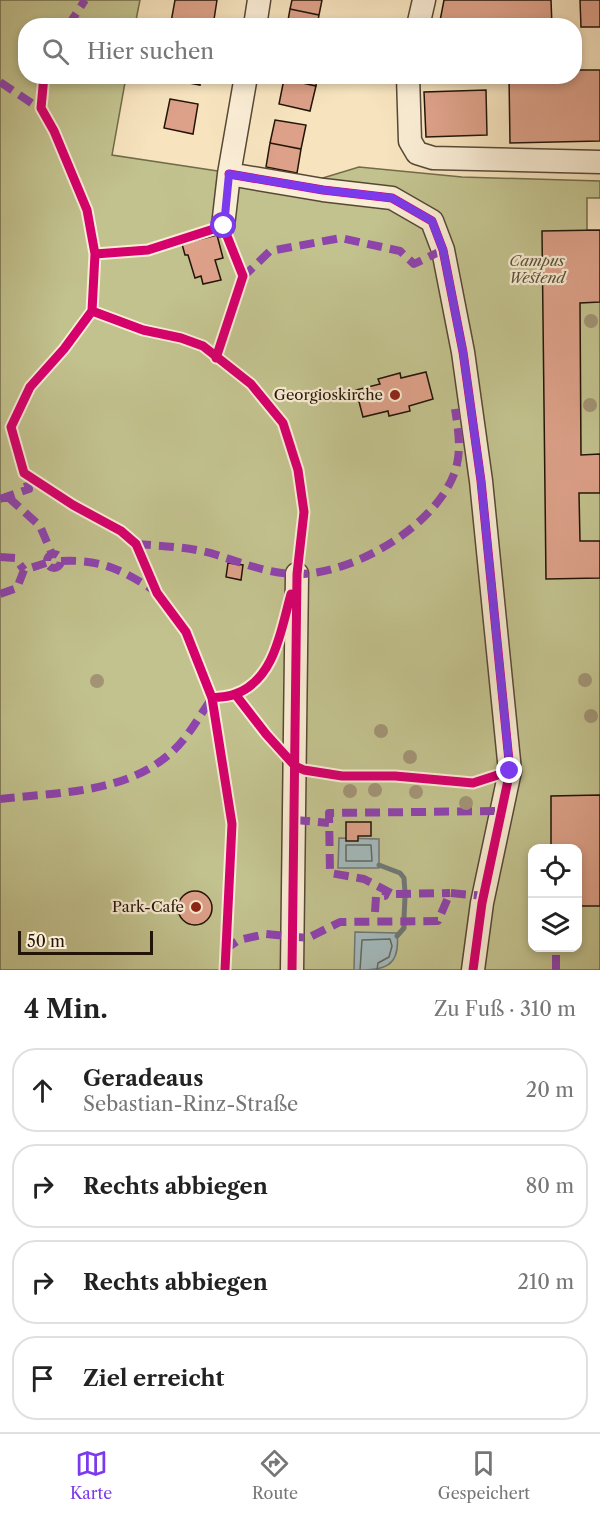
<!DOCTYPE html>
<html lang="de">
<meta charset="utf-8">
<style>
:root{--surface:#fff;--page:#f6f6f6;--text:#222;--muted:#767676;--line:#e0e0e0;--accent:#7c3aed}
body{margin:0;font-family:"Libre Caslon Text",serif;background:var(--page);color:var(--text)}
.controls{position:absolute;right:18px;bottom:18px;display:grid;overflow:hidden;border-radius:12px;box-shadow:0 3px 9px #0003}
.controls button{width:54px;height:54px;display:grid;place-items:center;padding:0;border:0;border-bottom:2px solid var(--line);background:var(--surface);color:var(--text);font:30px sans-serif}
.scale{position:absolute;left:18px;bottom:15px;width:135px;box-sizing:border-box;padding-left:6px;border:3px solid #221407;border-top:0;font-size:16px;line-height:21px;white-space:nowrap;color:#221407;-webkit-text-stroke:4px #faedd5;paint-order:stroke}
.stop{position:absolute;width:18px;height:18px;margin:-14px;border:4px solid #7c3aed;border-radius:50%;background:#fff}
.stop.end{background:#7c3aed;border-color:#fff;box-shadow:0 2px 6px #0008}
.list{margin:0;padding:0;list-style:none}
h2{display:flex;justify-content:space-between;align-items:center;height:78px;margin:0;padding:0 24px;font-size:26px}
h2 small{font-size:20px;font-weight:400;color:var(--muted)}
.list li{display:grid;grid-template-columns:39px 1fr auto;gap:18px;align-items:center;box-sizing:border-box;height:84px;margin:0 12px 12px;padding:0 12px;border:2px solid var(--line);border-radius:24px}
.list b{display:block;font-size:22px;white-space:nowrap}
.list p{margin:0;font-size:20px;white-space:nowrap;color:var(--muted)}
.list em{font-size:20px;font-style:normal;color:var(--muted)}
.icon{flex:none;width:33px;height:33px;fill:none;stroke:currentColor;stroke-width:2;stroke-linecap:round;stroke-linejoin:round}
.map{position:relative;flex:none;width:600px;height:970px;overflow:hidden}
.search{position:absolute;background:var(--surface);box-shadow:0 3px 9px #0003;left:18px;right:18px;top:18px;height:66px;display:flex;align-items:center;gap:15px;box-sizing:border-box;padding:0 21px;border-radius:24px;color:var(--muted);font-size:22px}
.sheet{height:462px;background:var(--surface)}
nav{display:flex;justify-content:space-around;align-items:center;box-sizing:border-box;height:84px;border-top:2px solid var(--line);background:var(--surface);font-size:16px;color:var(--muted)}
nav a{display:grid;justify-items:center;gap:3px}
nav .on{color:var(--accent)}
.map>svg:first-child{display:block}
.green{fill:#c2c28e;stroke:#726b4a;stroke-width:1.5;fill-rule:evenodd}
.water{fill:#a4bbbe;stroke:#707875;stroke-width:1.5}
.lines{fill:none;stroke-linecap:round;stroke-linejoin:round}
.shore{stroke:#636862;stroke-width:1.5}
.stream{stroke:#707875;stroke-width:5}
.building{fill:#dda189;stroke:#221407;stroke-width:1.5}
.minor-casing{stroke:#574835;stroke-width:25}
.minor{stroke:#faedd5;stroke-width:22}
.quiet{stroke:#8e44ad;stroke-width:8;stroke-dasharray:15 8;stroke-linecap:butt}
.cycleway-casing{stroke:#faedd5;stroke-width:13}
.cycleway{stroke:#d6006c;stroke-width:9}
.tree{fill:#a19374}
.route{stroke:#7c3aed;stroke-width:8}
.poi-dot{fill:#8f2418;stroke:#faedd5;stroke-width:2}
.labels{text-anchor:middle;stroke-width:4.5;stroke-linejoin:round;paint-order:stroke}
.park-label{font-size:15px;font-style:italic;fill:#5a5136;stroke:#faedd5}
.poi-label{font-size:15px;fill:#221407;stroke:#faedd5;text-anchor:end}
</style>
<div class="map">
<svg width="600" height="970" viewBox="0 0 600 970">
<rect width="100%" height="100%" fill="#f7e4bf"/>
<filter id="stains"><feTurbulence type="fractalNoise" baseFrequency=".00333" numOctaves="4"/><feColorMatrix values="0 0 0 0 .2 0 0 0 0 .09 0 0 0 0 .02 0 0 0 .5 -.17"/></filter>
<radialGradient id="worn" r=".72"><stop offset=".6" stop-color="#630" stop-opacity="0"/><stop offset="1" stop-color="#630" stop-opacity=".3"/></radialGradient>
<path class="green" d="M0,0H140L135,25L26,26V76L126,77L112,155L303,184L359,167L462,177L600,181V198H587V230L600,231V970H0ZM532,848H578V948H532Z"/>
<path class="water" d="M339,838L379,839V868H338Z
M355,932L397,933C401,968 384,970 354,970Z"/>
<g class="lines">
<path class="shore" d="M346,845H371L372,861H346Z
M360,970L362,940L390,939L392,946L389,957L378,963L377,970"/>
<path class="stream" d="M379,865L400,873L404,878L405,893
M404,918L405,897
M397,936L404,928V923"/>
</g>
<path class="building" d="M175,0H217L213,26L171,22Z
M292,0H322L319,15L290,9Z
M444,0H551L552,26H439Z
M580,0H600V27H581Z
M290,9L319,15L317,26H287Z
M574,70H600V141L510,143L509,76H574Z
M173,76H201L200,85L173,80Z
M284,76H317L316,86L284,79Z
M284,79L316,86L310,111L279,104Z
M486,90L487,135L426,137L424,92Z
M170,99L198,104L193,134L164,128Z
M275,120L306,125L301,149L270,143Z
M270,143L301,149L297,173L266,167Z
M600,230V302L580,303L581,455L600,454V493H579L580,541H600V578L546,579L542,231Z
M217,235L223,258L215,260L221,280L203,284L201,276L195,278L188,255H185L182,244Z
M426,372L433,399L409,406L410,411L389,416L388,411L363,417L356,390L380,384L378,379L400,373L401,378Z
M228,563L243,565L241,580L226,577Z
M600,795V906H578V848H551V796Z
M346,822H371V836H358V841H346Z
M178 908a17 17 0 1 1 34 0a17 17 0 1 1-34 0Z"/>
<g class="lines">
<g class="minor-casing">
<path id="minor" d="M255,26L259,0
M418,26L424,0
M408,76L410,141L417,153L433,158L600,162
M229,174L323,190L392,198L432,221L443,250L463,352L481,481L510,771L482,903L473,970
M223,226L229,174L246,76
M292,970L297,574"/>
</g>
<use href="#minor" class="minor"/>
<path class="quiet" d="M68,26L85,0
M0,82L42,110
M242,278L270,251L341,238L400,251L414,264L443,250
M8,497L40,526L52,554
M0,499L29,489L24,473
M136,544C162,546 192,547 217,555C242,563 270,574 297,574C354,575 444,522 457,464C461,446 458,428 455,409
M47 561a7 7 0 1 1 14 0a7 7 0 1 1-14 0Z
M0,557L15,558L24,570
M61,561C102,559 122,570 155,591
M0,594L17,588L24,570L46,563
M0,799C59,792 128,794 174,750C189,736 200,715 212,698
M295,820L329,823
M391,893L364,879L330,873L329,813L502,811
M396,894L450,893
M375,912L376,897L385,896L387,891
M224,950L239,940L266,934L308,938L340,922L438,921L450,893L484,896
M556,970V948"/>
<g class="cycleway-casing">
<path id="cycleway" d="M44,76L41,108L54,131L87,210L95,254L92,311L64,349L30,387L11,427L24,473L73,505L121,531L136,544L157,593L186,632L212,698L232,824L225,970
M229,174L323,190L392,198L432,221L443,250L463,352L481,481L510,771L482,903L473,970
M95,254L148,250L223,226L243,276L216,358
M92,311L143,330L181,338L203,346L251,384L283,423L298,470L304,512L297,574L292,970
M235,694L266,734L295,766L304,770L342,776H395L473,783L516,769
M212,698C219,697 228,697 235,694C275,680 281,629 291,594"/>
</g>
<use href="#cycleway" class="cycleway"/>
</g>
<g class="tree">
<circle cx="591" cy="321" r="7"/>
<circle cx="590" cy="405" r="7"/>
<circle cx="585" cy="680" r="7"/>
<circle cx="97" cy="681" r="7"/>
<circle cx="591" cy="716" r="7"/>
<circle cx="381" cy="731" r="7"/>
<circle cx="410" cy="757" r="7"/>
<circle cx="375" cy="790" r="7"/>
<circle cx="350" cy="791" r="7"/>
<circle cx="416" cy="792" r="7"/>
<circle cx="466" cy="803" r="7"/>
</g>
<g class="lines">
<path class="route" d="M224,226L229,174L323,190L392,198L432,221L443,250L463,352L481,481L510,771"/>
</g>
<g class="poi-dot">
<circle cx="395" cy="395" r="6"/>
<circle cx="196" cy="907" r="6"/>
</g>
<g class="labels">
<g class="park-label">
<text x="537" y="266">Campus<tspan x="537" dy="17">Westend</tspan></text>
</g>
<g class="poi-label">
<text x="383" y="400">Georgioskirche</text>
<text x="184" y="912">Park-Cafe</text>
</g>
</g>
<rect width="100%" height="100%" filter="url(#stains)"/>
<rect width="100%" height="100%" fill="url(#worn)"/>
</svg>
<div class="controls">
<button><svg class="icon" aria-label="locate" viewBox="0 0 24 24"><circle cx="12" cy="12" r="6"/><path d="M12 2v4M12 18v4M2 12h4M18 12h4"/></svg></button>
<button><svg class="icon" aria-label="layers" viewBox="0 0 24 24"><path d="M12 4l9 5-9 5-9-5zM3 14l9 5 9-5"/></svg></button>
</div>
<div class="scale">50 m</div>
<div class="stop" style="left:224px;top:226px"></div>
<div class="stop end" style="left:510px;top:771px"></div>
<div class="search"><svg class="icon" aria-label="search" viewBox="0 0 24 24"><circle cx="10" cy="10" r="6"/><path d="M15 15l6 6"/></svg>Hier suchen</div>
</div>
<section class="sheet">
<h2>4 Min.<small>Zu Fuß · 310 m</small></h2>
<ul class="list">
<li><svg class="icon" aria-label="ahead" viewBox="0 0 24 24"><path d="M12 20V5M6 11l6-6 6 6"/></svg><div><b>Geradeaus</b><p>Sebastian-Rinz-Straße</p></div><em>20 m</em></li>
<li><svg class="icon" aria-label="right" viewBox="0 0 24 24"><path d="M7 20v-9h11M14 6l5 5-5 5"/></svg><div><b>Rechts abbiegen</b></div><em>80 m</em></li>
<li><svg class="icon" aria-label="right" viewBox="0 0 24 24"><path d="M7 20v-9h11M14 6l5 5-5 5"/></svg><div><b>Rechts abbiegen</b></div><em>210 m</em></li>
<li><svg class="icon" aria-label="arrive" viewBox="0 0 24 24"><path d="M6 21V4h12l-3 4 3 4H6"/></svg><div><b>Ziel erreicht</b></div></li>
</ul>
</section>
<nav>
<a class="on"><svg class="icon" aria-label="map" viewBox="0 0 24 24"><path d="M3 6l6-2 6 2 6-2v14l-6 2-6-2-6 2zM9 4v14M15 6v14"/></svg>Karte</a>
<a><svg class="icon" aria-label="directions" viewBox="0 0 24 24"><path d="M12 3l9 9-9 9-9-9zM9 14v-3h6M13 9l2 2-2 2"/></svg>Route</a>
<a><svg class="icon" aria-label="saved" viewBox="0 0 24 24"><path d="M7 4h10v16l-5-4-5 4z"/></svg>Gespeichert</a>
</nav>
